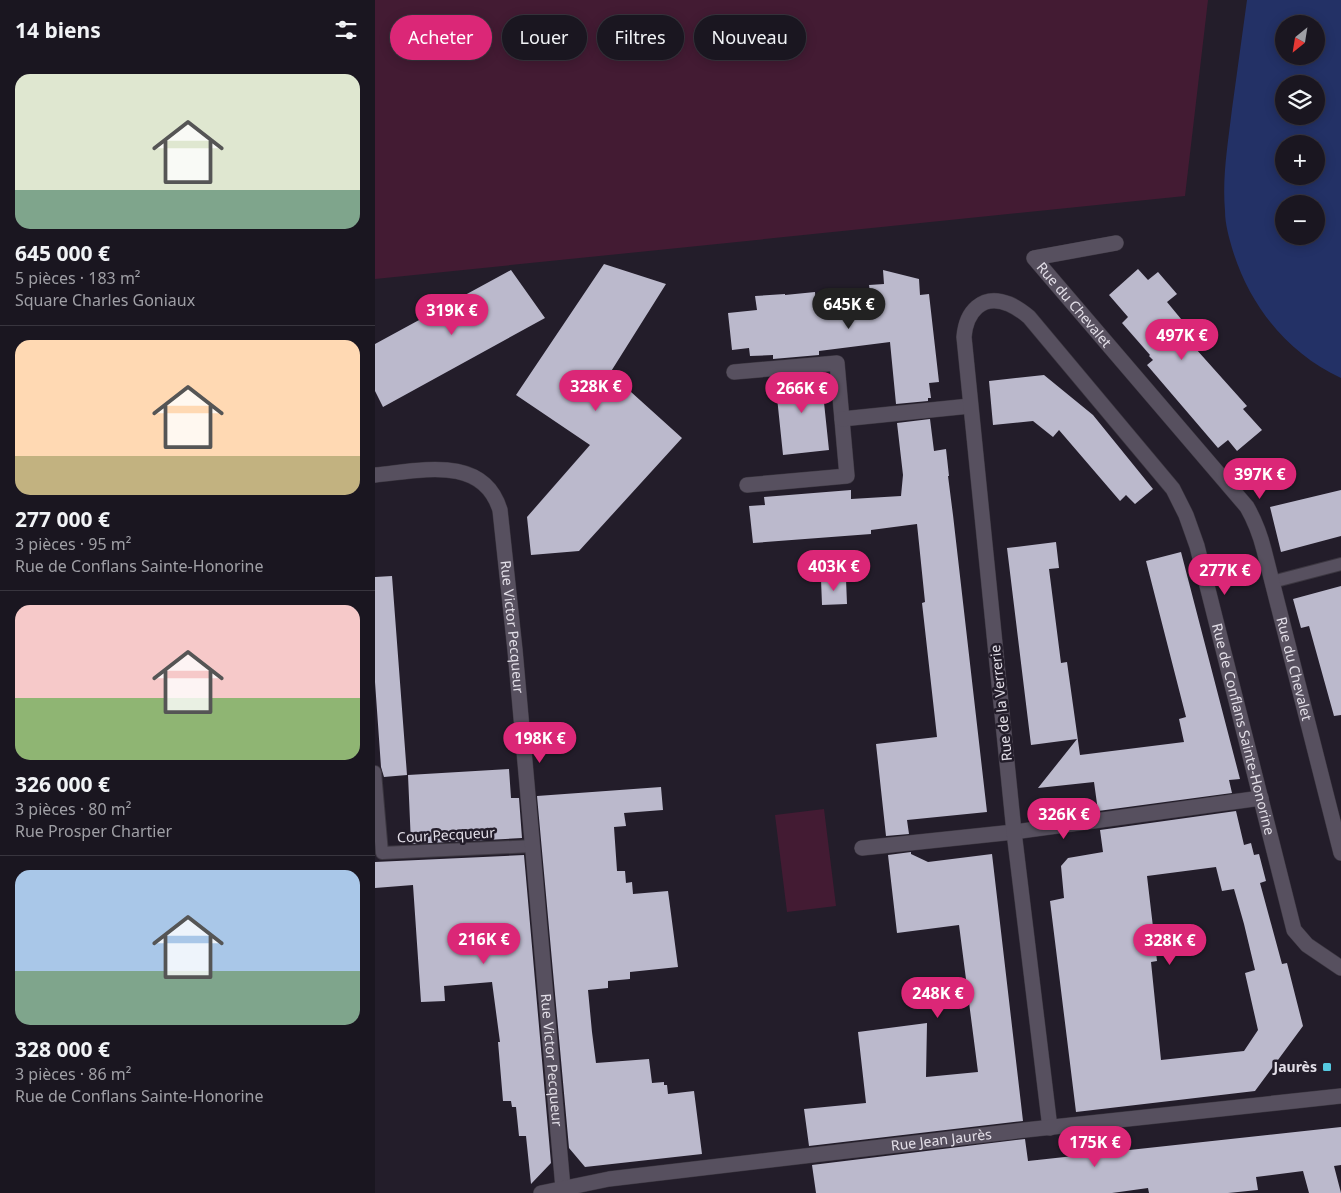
<!DOCTYPE html>
<html lang="fr">
<head>
<meta charset="utf-8">
<style>
	:root { --surface:#1a1620; --page:#231f29; --text:#f1f3f6; --muted:#9f9fa5; --line:#38353e; --accent:#db2777 }
	body { margin:0; font-family:"Noto Sans",sans-serif; background:var(--page); color:var(--text); height:100vh; display:flex; flex-direction:column; font-size:19px; white-space:nowrap }
	* { box-sizing:border-box; margin:0 }
	p { font-size:16px; color:var(--muted) }
	.icon { flex:none; width:28px; height:28px; fill:none; stroke:currentColor; stroke-width:2; stroke-linecap:round; stroke-linejoin:round }
	.map { position:relative; flex:1; overflow:hidden }
	.sheet { display:flex; flex-direction:column; background:var(--surface); width:375px }
	.sheet>* { flex:none }
	.guide { position:absolute; left:15px; top:15px; width:475px; height:45px; display:flex; gap:10px }
	.needle { width:32px; rotate:210deg }
	.buttons { position:absolute; left:900px; top:15px; display:grid; gap:10px }
	.buttons a { display:grid; place-items:center; width:50px; height:50px; border-radius:50%; background:var(--surface); box-shadow:0 2px 12px #0003,0 0 0 1px var(--line); font-size:25px }
	.price { position:absolute; translate:-50% -42px; padding:0 11px; border-radius:18px; background:var(--accent); color:#fff; font-size:16px; line-height:32px; filter:drop-shadow(0 1px 2px #0008) }
	.price::after { content:''; position:absolute; left:50%; top:30px; width:15px; height:11px; margin-left:-8px; background:inherit; clip-path:polygon(0 0,100% 0,50% 100%) }
	.price.on { background:#222; color:#fff }
	ul { padding:0; list-style:none }
	li { display:grid; align-content:center; gap:10px; height:265px; padding:0 15px }
	li+li { border-top:1px solid var(--line) }
	li span { display:grid; place-items:center; height:155px; border-radius:15px; color:#555 }
	li>.icon { margin-inline-start:auto }
	span .icon { width:90px; height:90px; fill:#fffc; stroke-width:1 }
	li b { font-size:21px }
	h2 { display:flex; justify-content:space-between; align-items:center; height:60px; padding:0 15px; font-size:21px }
	.chip { padding:0 18px; border-radius:22px; background:var(--surface); box-shadow:0 2px 12px #0003,0 0 0 1px var(--line); font-size:18px; line-height:45px }
	.chip.on { background:var(--accent); color:#fff }
	main { display:flex; flex:1; min-height:0 }
	.map>svg:first-child { display:block }
	.green { fill:#431b33 }
	.water { fill:#233166; fill-rule:evenodd }
	.building { fill:#bbb9cc; fill-rule:evenodd }
	.lines { fill:none; stroke-linecap:round; stroke-linejoin:round }
	.lane-casing { stroke:#3c3741; stroke-width:14 }
	.street-casing { stroke:#3c3741; stroke-width:16 }
	.lane { stroke:#57505f; stroke-width:12 }
	.street { stroke:#57505f; stroke-width:15 }
	.poi-dot { fill:#56c9e0; stroke:#231d2a; stroke-width:2 }
	.labels { text-anchor:middle; stroke-width:5; stroke-linejoin:round; paint-order:stroke }
	.street-label { font-size:14px; fill:#e3dfe8; stroke:#231d2a }
	.poi-label { font-size:14px; font-weight:bold; fill:#e3dfe8; stroke:#231d2a; text-anchor:end }
</style>
</head>
<body>
<main>
<section class="sheet">
<h2>14 biens<svg class="icon" aria-label="filters" viewBox="0 0 24 24"><path d="M4 7h16M4 17h16"/><circle cx="9" cy="7" r="2"/><circle cx="15" cy="17" r="2"/></svg></h2>
<ul>
<li><span style="background:linear-gradient(#dfe7d0 75%,#7fa58c 0)"><svg class="icon" aria-label="home" viewBox="0 0 24 24"><path d="M3 11l9-7 9 7M6 9v11h12V9"/></svg></span><div><b>645 000 €</b><p>5 pièces · 183 m²</p><p>Square Charles Goniaux</p></div></li>
<li><span style="background:linear-gradient(#ffd9b3 75%,#c2b280 0)"><svg class="icon" aria-label="home" viewBox="0 0 24 24"><path d="M3 11l9-7 9 7M6 9v11h12V9"/></svg></span><div><b>277 000 €</b><p>3 pièces · 95 m²</p><p>Rue de Conflans Sainte-Honorine</p></div></li>
<li><span style="background:linear-gradient(#f6c9c9 60%,#8fb573 0)"><svg class="icon" aria-label="home" viewBox="0 0 24 24"><path d="M3 11l9-7 9 7M6 9v11h12V9"/></svg></span><div><b>326 000 €</b><p>3 pièces · 80 m²</p><p>Rue Prosper Chartier</p></div></li>
<li><span style="background:linear-gradient(#a9c7e8 65%,#7fa58c 0)"><svg class="icon" aria-label="home" viewBox="0 0 24 24"><path d="M3 11l9-7 9 7M6 9v11h12V9"/></svg></span><div><b>328 000 €</b><p>3 pièces · 86 m²</p><p>Rue de Conflans Sainte-Honorine</p></div></li>
</ul>
</section>
<div class="map">
<svg width="966" height="1193" viewBox="0 0 966 1193">
	<rect width="100%" height="100%" fill="#231d2a"/>
	<path class="green" d="M0,0h833l-23,196 -810,83z
		M449,809l12,97 -49,6 -12,-97z"/>
	<path class="water" d="M872,0h94v378c-54,-25 -92,-73 -109,-130 -3,-11 -7,-24 -7,-37 -3,-34 3,-68 7,-102 5,-36 10,-73 15,-109zM909,24h32v32h-32zM909,84h32v32h-32zM909,144h32v32h-32zM909,204h32v32h-32z"/>
	<path class="building" d="M229,264l62,20 -56,89 72,65 -103,113 -48,4 -4,-38 63,-72 -74,-50z
		M763,269l10,11 10,-8 19,22 -10,8 19,23 -7,5 68,76 -4,3 19,21 -25,21 -9,-11 -10,8 -71,-83 6,-5 -4,-4 1,-1 -28,-32 6,-6 -19,-22z
		M136,270l34,48 -162,89 -8,-16v-47z
		M508,270l36,9 1,16 9,-1 10,88 -10,1 2,15h-3v3l-32,3 -6,-62 -71,9v4l-46,4v-4l-23,1 -1,-8 -17,2 -4,-37 29,-3 -2,-14 30,-2v1l30,-3 1,13 55,-5 -2,-15 15,-1z
		M446,374l8,76 -46,5 -8,-77z
		M669,375l49,40 60,74 -18,15 -9,-9 -6,6 -61,-71 -6,7 -20,-16 -40,4 -4,-44z
		M555,419l4,32 12,-2 3,27h-1l5,39 34,297 -80,8 2,14 -23,2 -10,-92 61,-7 -15,-134 3,-1 -8,-78 -46,6v4l-118,9 -4,-37 16,-1 -1,-8 87,-7v9l50,-3 2,-21 -6,-52z
		M966,490v46l-60,16 -11,-45z
		M681,542l3,26 -10,1 12,94 6,-1 13,93 104,-13 -5,-23 7,-2 -40,-156 35,-9 59,227 -11,1 3,13 -134,18 -4,-29 -56,6 39,-49 -46,6 -24,-197z
		M17,576l15,199 -23,2 -3,-10 -6,-85v-105z
		M446,579h25l1,25 -25,1z
		M966,586v129l-7,1 -25,-90 -8,2 -8,-29z
		M134,769l2,29h8l3,40 -111,6 -3,-69z
		M286,787l2,23 -39,3 2,13 -12,1 3,44h8l1,12 6,-1 1,12 35,-3 10,76 -48,5v7l-22,2v7l-20,2 4,42 4,31 53,-4 3,24 12,-1v3h3l1,9 26,-3 8,63 -117,13 -16,-19 -32,-352z
		M861,811l8,34 7,-2 3,12 5,-1 7,27 -6,2 22,81 5,-1 16,63 -48,65 -179,21 -26,-211 14,-3 -3,-32 7,-8 35,-6 -3,-22zM841,867l6,24 12,-2 10,35 11,46 -10,3 13,57 -14,21 -83,9 -10,-98 6,-1 -10,-85z
		M536,852v2l17,8 64,-8 31,267 -214,25 -5,-37 62,-6 -8,-71 69,-9 -1,54 52,-5 -19,-147 -62,8 -9,-78z
		M149,855l27,308 -20,21 -5,-48h-7l-3,-29h-4l-1,-6h-8l-5,-59h2l-8,-60 -48,4 1,15 -24,1 -8,-117 -38,3v-26z
		M966,1127v38l-7,1 7,27h-32l-6,-22 -47,6 2,13 -30,3h-79l-1,-5 -36,5h-296l-4,-28 213,-26 3,22z"/>
	<g class="lines">
		<g class="lane-casing">
			<path id="lane" d="M897,582l69,-18
				M0,772l7,81 151,-7"/>
		</g>
		<g class="street-casing">
			<g id="street">
				<path id="s1" d="M741,243l-82,15 213,249c8,14 13,27 17,43l77,303"/>
				<path d="M359,372l103,-9 10,113 -100,9"/>
				<path d="M467,419l128,-13"/>
				<path id="s2" d="M0,475c44,-4 108,-21 125,35l15,140 48,538"/>
				<path d="M487,848l152,-16 247,-34"/>
				<path id="s3" d="M675,1128l-36,-296 -50,-495c2,-25 18,-44 45,-33 7,3 14,8 20,13l144,172 13,26 11,31 97,384 13,15 34,23"/>
				<path id="s4" d="M166,1193l68,-14 416,-49 316,-34"/>
			</g>
		</g>
		<use href="#lane" class="lane"/>
		<use href="#street" class="street"/>
	</g>
	<rect class="poi-dot" x="947" y="1062" width="10" height="10" rx="2.5"/>
	<g class="labels">
		<g class="street-label">
			<text dy="5" stroke="none"><textPath href="#s1" startOffset="145">Rue du Chevalet</textPath></text>
			<text dy="5" stroke="none"><textPath href="#s2" startOffset="261">Rue Victor Pecqueur</textPath></text>
			<text dy="5" stroke="none"><textPath href="#s1" startOffset="580">Rue du Chevalet</textPath></text>
			<text transform="translate(626 703) rotate(-96)" y="5">Rue de la Verrerie</text>
			<text dy="5" stroke="none"><textPath href="#s3" startOffset="1362">Rue de Conflans Sainte-Honorine</textPath></text>
			<text transform="translate(71 835) rotate(-3)" y="5">Cour Pecqueur</text>
			<text dy="5" stroke="none"><textPath href="#s2" startOffset="696">Rue Victor Pecqueur</textPath></text>
			<text dy="5" stroke="none"><textPath href="#s4" startOffset="404">Rue Jean Jaurès</textPath></text>
		</g>
		<g class="poi-label">
			<text x="942" y="1072">Jaurès</text>
		</g>
	</g>
</svg>
<div class="buttons">
<a><svg class="needle" viewBox="-14 -14 28 28"><path d="M0-13l5 13h-10z" fill="#e53935"/><path d="M0 13l5-13h-10z" fill="#9f9fa5"/></svg></a>
<a><svg class="icon" aria-label="layers" viewBox="0 0 24 24"><path d="M12 4l9 5-9 5-9-5zM3 14l9 5 9-5"/></svg></a>
<a>+</a>
<a>−</a>
</div>
<b class="price on" style="left:474px;top:330px">645K €</b>
<b class="price" style="left:77px;top:336px">319K €</b>
<b class="price" style="left:807px;top:361px">497K €</b>
<b class="price" style="left:221px;top:412px">328K €</b>
<b class="price" style="left:427px;top:414px">266K €</b>
<b class="price" style="left:885px;top:500px">397K €</b>
<b class="price" style="left:459px;top:592px">403K €</b>
<b class="price" style="left:850px;top:596px">277K €</b>
<b class="price" style="left:165px;top:764px">198K €</b>
<b class="price" style="left:689px;top:840px">326K €</b>
<b class="price" style="left:109px;top:965px">216K €</b>
<b class="price" style="left:795px;top:966px">328K €</b>
<b class="price" style="left:563px;top:1019px">248K €</b>
<b class="price" style="left:720px;top:1168px">175K €</b>
<div class="guide">
<a class="chip on">Acheter</a>
<a class="chip">Louer</a>
<a class="chip">Filtres</a>
<a class="chip">Nouveau</a>
</div>
</div>
</main>
</body>
</html>
